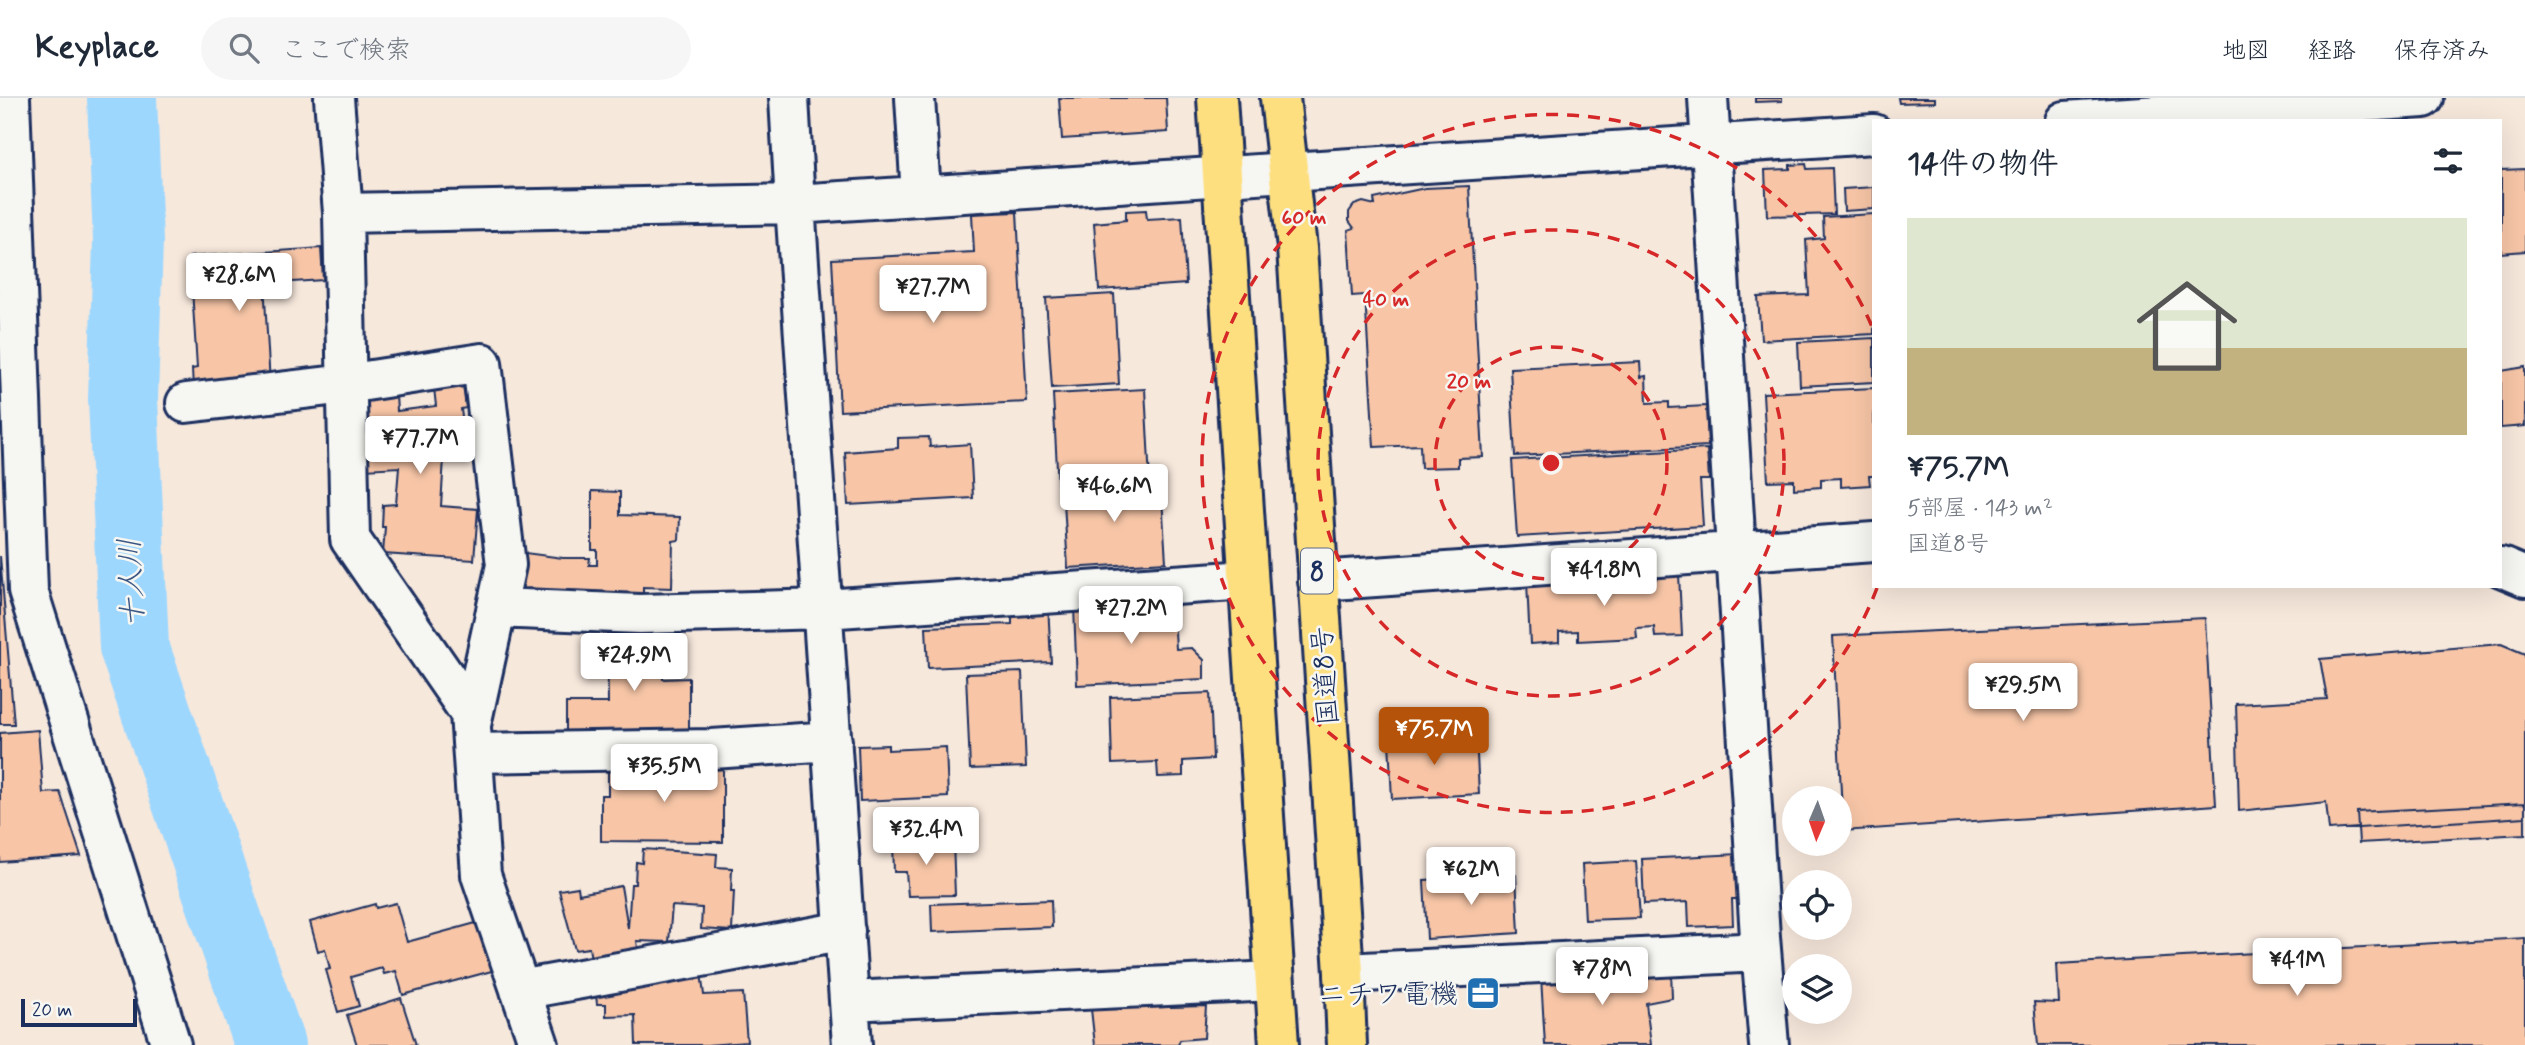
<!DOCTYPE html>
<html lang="ja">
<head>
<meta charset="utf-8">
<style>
	:root { --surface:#fff; --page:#f6f6f7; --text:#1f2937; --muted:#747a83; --line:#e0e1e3; --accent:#b45309 }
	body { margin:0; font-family:Mynerve,"Klee One",sans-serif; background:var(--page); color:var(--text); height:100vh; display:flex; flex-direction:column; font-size:26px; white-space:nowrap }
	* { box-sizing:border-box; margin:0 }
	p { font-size:23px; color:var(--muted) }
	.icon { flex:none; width:38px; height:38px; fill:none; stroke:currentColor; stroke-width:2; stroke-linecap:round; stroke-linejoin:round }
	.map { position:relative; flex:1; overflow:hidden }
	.panel { position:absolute; left:1872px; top:21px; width:630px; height:469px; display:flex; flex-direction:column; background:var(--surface); border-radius:0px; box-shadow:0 7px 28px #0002 }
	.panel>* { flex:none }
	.needle { width:46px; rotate:182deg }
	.buttons { position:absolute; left:1782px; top:688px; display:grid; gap:14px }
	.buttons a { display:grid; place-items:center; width:70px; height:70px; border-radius:50%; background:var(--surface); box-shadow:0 7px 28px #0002; font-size:35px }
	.scale { position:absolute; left:21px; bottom:18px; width:116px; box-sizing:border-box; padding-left:7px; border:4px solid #1b2f5e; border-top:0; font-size:19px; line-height:24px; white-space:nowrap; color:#1b2f5e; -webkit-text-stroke:5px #f6f6f2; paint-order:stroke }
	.price { position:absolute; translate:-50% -60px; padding:0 16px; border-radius:7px; background:#fff; color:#222; font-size:23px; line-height:46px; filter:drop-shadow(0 2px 4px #0008) }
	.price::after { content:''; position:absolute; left:50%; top:42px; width:21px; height:16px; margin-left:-10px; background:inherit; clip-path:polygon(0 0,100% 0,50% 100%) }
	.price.on { background:var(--accent); color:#fff }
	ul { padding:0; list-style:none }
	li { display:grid; align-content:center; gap:14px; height:371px; padding:0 35px }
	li+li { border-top:2px solid var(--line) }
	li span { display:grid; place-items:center; height:217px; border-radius:0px; color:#555 }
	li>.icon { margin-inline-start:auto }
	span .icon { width:126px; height:126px; fill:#fffc; stroke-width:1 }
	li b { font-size:30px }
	h2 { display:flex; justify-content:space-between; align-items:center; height:84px; padding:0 35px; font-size:30px }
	header { display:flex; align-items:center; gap:42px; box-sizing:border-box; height:98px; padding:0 35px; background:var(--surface); border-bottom:2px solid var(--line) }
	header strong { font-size:33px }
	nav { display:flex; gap:38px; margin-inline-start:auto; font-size:24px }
	.search { width:490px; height:63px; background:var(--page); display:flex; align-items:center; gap:18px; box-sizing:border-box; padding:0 24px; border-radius:38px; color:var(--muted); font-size:26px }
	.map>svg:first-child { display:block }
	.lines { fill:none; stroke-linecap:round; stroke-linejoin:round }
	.river { stroke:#9ed7fe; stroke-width:70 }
	.building { fill:#f8c6a7; stroke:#1b2f5e; stroke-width:2 }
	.minor-casing { stroke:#1b2f5e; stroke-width:44 }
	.highway-casing { stroke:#1b2f5e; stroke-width:44 }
	.minor { stroke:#f6f6f2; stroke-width:38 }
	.highway { stroke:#fedf80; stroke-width:38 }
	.ring { fill:none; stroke:#d62828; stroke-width:3.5; stroke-dasharray:12 9 }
	.labels { text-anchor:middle; stroke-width:5; stroke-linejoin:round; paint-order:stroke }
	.shield { fill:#f6f6f2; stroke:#5d6b8a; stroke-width:2 }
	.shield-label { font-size:26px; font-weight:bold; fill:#1b2f5e }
	.street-label { font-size:28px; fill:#1b2f5e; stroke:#f6f6f2 }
	.poi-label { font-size:28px; fill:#1b2f5e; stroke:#f6f6f2; text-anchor:end }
	.water-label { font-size:30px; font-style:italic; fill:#3c5986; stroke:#f6f6f2 }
	.centre { fill:#d62828; stroke:#f6f6f2; stroke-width:3.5 }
	.ring-label { font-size:21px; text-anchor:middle; font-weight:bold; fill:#d62828; stroke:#f6f6f2; stroke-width:5; stroke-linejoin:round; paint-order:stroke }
</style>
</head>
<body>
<header>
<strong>Keyplace</strong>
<div class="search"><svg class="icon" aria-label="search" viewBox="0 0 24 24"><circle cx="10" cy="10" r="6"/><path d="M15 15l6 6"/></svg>ここで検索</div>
<nav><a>地図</a><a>経路</a><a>保存済み</a></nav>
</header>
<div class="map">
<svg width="2525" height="947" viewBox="0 0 2525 947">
	<rect width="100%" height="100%" fill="#f7e8dc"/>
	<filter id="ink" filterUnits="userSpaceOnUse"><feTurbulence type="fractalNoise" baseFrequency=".0143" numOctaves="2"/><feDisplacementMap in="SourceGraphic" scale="14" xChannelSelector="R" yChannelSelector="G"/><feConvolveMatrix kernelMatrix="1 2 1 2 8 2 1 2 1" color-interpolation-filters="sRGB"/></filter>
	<g filter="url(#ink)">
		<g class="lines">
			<path class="river" d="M122,0l6,143 -5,158 11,248 136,398"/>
		</g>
		<path class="building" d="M1059,0h107l2,34 -106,7z
			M1755,0h27v3l-27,1z
			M1898,0h37v4l-36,1z
			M1806,66l1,5 25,-1 2,46 -67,2 -2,-46 25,-1v-4z
			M2525,71v82l-24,2v-83z
			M1469,88l14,271 -25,1v9l-37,1 -1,-23 -46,2 -9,-152 -13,1 -4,-66 6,-2 -5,-7v-9l5,-7 9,-3 12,3 -1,-6 51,-11z
			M1874,89v22l-30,2 -1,-22z
			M1146,112l1,9 35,-2 4,67 -87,6 -5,-67 32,-3v-9z
			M1017,114l10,190 -187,9 -8,-152 142,-7 -2,-38z
			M1874,116v120l-113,6 -3,-43 51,-2 -3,-55 18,-2 -1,-21z
			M321,150l2,32 -46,3 -1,-19 -13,1 7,119 -77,5 -1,-20 5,-1 -7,-111z
			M1114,196l5,90 -67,4 -6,-90z
			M1874,240v44l-74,4 -2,-44z
			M1640,264l1,15 5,-1 1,27 22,-1v6l37,-2 2,40 -193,10 -5,-88z
			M2525,269v59l-24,2v-57z
			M463,287l3,23 -5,1 4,33 -61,7v6l40,3 -3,48 37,3 -4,51 -91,-6 2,-27h-3l1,-22 13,-1 3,-37 -34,2 -1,-72 32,-2 1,16 39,-5 -2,-18z
			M1874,290v88h-5l1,9 -29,2v-9l-20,1v8l-27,2v-9l-26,1 -5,-88z
			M1145,291l5,93 -92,5 -5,-93z
			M929,339l1,10 40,-3 3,54 -125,7 -3,-53 53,-4v-10z
			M1707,351l2,31h-9l3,46 -186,11 -5,-77z
			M1161,383l5,81 -98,6 -5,-82z
			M592,393l28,1v23l60,2 -1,23 -6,1 -1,47 -29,-1v8l-133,2 8,-45 45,6h27l-1,7h8v-15h-5z
			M0,458l14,168h-14z
			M1679,476l3,62 -27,1 -1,-10 -18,1 1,10 -59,3v-10l-19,1v10l-29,2 -3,-62z
			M1163,505l1,10h10l2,36 16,-1 12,12v19l-127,6 -3,-79z
			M1048,506l3,58 -123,6 -2,-41 86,-3v-18z
			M2205,520l11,187 -373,26 -10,-195z
			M663,530v51l26,-1v59l-123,2v-36h42l-1,-74z
			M2501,546l24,10v163l-196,13 -3,-28 -87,9 -3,-107 91,-5 -7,-40z
			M1022,574l4,95 -56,2 -4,-95z
			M1210,595l3,66 -30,2v15l-25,1 -1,-15 -45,2 -2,-67z
			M38,632l5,63 17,-1 21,64 -81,6v-129z
			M1476,638l3,58 -87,5 -3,-58z
			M888,647v5l58,-3 2,50 -88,4 -2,-55z
			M723,664v80l-122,-1v-46h7v-26z
			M2525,705v31l-166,9 -2,-31z
			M953,743l2,54 -47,1 -2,-24h-12l-1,-29z
			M643,751l74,5 -1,13 16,1 -1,23h3l-2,40 -31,-2 1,-21 -30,-2 -3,36 -32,-1 2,13 -48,5 -2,-11 -14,2 -16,-60 19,-3 1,7 42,-8 7,42 3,-44h4l1,-22 6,1z
			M1739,756l2,45h-9l1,26 -44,2 -1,-25 -44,2 -2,-45z
			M1636,763l4,57 -55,2 -3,-56z
			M1516,777l3,58 -92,6 -3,-59z
			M1051,802l1,27 -120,5 -1,-28z
			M396,805l11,39 76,-21 16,48 -96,26 -7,-24 -12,3 -2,-6 -31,9 8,29 -21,6 -12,-42 4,-1 -5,-20 -7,2 -8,-29 65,-18 1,4z
			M2525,840v107h-487l-4,-43 25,1 -2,-39z
			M1671,871l1,29 -26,5 5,42h-106l-4,-68z
			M701,875l3,22 39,-2 4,49 -40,3h-71l-1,-30 -29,1v-12h-9l-2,-18z
			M401,900l15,47h-59l-10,-30z
			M401,900l15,47h-59l-10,-30z
			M1206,908l-2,32 -24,2 -2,5h-83l-4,-36z"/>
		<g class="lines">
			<g class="minor-casing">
				<path id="minor" d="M10,0l18,493 143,454
					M334,0l9,115 452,-9 57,841
					M789,0l6,106 1079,-70
					M915,0l6,98
					M1708,0l52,839 9,108
					M2065,23l359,-23
					M343,115l7,326 120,174 11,162 58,170
					M186,305l160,-19 136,-21 24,202 -35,160
					M2501,469l24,10
					M1318,483l556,-39
					M497,510l143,6 184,-5 424,-29
					M473,655l239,-4 120,-8
					M1344,875l417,-21
					M520,892l325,-59
					M849,903l425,-20"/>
			</g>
			<g class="highway-casing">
				<path id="highway" d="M1217,0l62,947
					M1280,0l17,150 47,725 3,72"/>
			</g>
			<use href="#minor" class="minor"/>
			<use href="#highway" class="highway"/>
		</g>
	</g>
	<g class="ring">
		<circle cx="1551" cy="365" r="116"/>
		<circle cx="1551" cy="365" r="233"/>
		<path d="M1877 490A349 349 0 1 1 1873 231"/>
	</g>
	<defs>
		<g id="office-square" transform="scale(1.75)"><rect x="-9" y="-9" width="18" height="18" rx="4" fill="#1f6fb2" stroke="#f6f6f2"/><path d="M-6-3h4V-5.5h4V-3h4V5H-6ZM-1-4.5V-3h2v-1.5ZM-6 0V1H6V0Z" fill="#fff"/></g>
	</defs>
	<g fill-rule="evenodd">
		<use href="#office-square" x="1483" y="895"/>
	</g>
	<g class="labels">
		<rect class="shield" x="1301" y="450.5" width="32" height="45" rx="5"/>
		<g class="shield-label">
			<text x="1317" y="482">8</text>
		</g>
		<g class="street-label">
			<text transform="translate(1324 578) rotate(-94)" y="10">国道8号</text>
		</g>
		<g class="poi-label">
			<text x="1458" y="905">ニチワ電機</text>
		</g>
		<g class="water-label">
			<text transform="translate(131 485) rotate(-93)" y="10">十人川</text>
		</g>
	</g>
	<circle cx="1551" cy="365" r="10" class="centre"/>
	<g class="ring-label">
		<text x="1304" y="126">60 m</text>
		<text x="1386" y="208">40 m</text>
		<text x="1469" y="290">20 m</text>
	</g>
</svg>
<div class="buttons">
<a><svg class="needle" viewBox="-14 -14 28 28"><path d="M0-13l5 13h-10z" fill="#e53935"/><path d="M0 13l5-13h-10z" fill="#747a83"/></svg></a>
<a><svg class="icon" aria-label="locate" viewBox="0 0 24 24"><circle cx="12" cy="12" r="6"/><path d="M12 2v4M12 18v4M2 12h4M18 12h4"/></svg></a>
<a><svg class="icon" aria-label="layers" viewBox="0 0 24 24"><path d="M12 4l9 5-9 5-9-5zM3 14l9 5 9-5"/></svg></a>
</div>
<div class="scale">20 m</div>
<b class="price" style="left:239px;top:215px">¥28.6M</b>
<b class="price" style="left:933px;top:227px">¥27.7M</b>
<b class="price" style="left:420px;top:378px">¥77.7M</b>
<b class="price" style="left:1114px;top:426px">¥46.6M</b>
<b class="price" style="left:1604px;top:510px">¥41.8M</b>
<b class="price" style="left:1131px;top:548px">¥27.2M</b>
<b class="price" style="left:634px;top:595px">¥24.9M</b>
<b class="price" style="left:2023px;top:625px">¥29.5M</b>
<b class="price on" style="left:1434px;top:669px">¥75.7M</b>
<b class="price" style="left:664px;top:706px">¥35.5M</b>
<b class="price" style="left:926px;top:769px">¥32.4M</b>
<b class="price" style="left:1471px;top:809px">¥62M</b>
<b class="price" style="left:2297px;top:900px">¥41M</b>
<b class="price" style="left:1602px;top:909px">¥78M</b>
<section class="panel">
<h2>14件の物件<svg class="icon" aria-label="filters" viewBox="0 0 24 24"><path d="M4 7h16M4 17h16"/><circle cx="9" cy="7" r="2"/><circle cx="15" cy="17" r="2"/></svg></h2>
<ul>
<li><span style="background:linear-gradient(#dfe7d0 60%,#c2b280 0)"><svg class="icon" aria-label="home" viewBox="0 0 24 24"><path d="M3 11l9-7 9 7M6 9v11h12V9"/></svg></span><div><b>¥75.7M</b><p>5部屋 · 143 m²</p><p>国道8号</p></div></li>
</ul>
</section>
</div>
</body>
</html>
